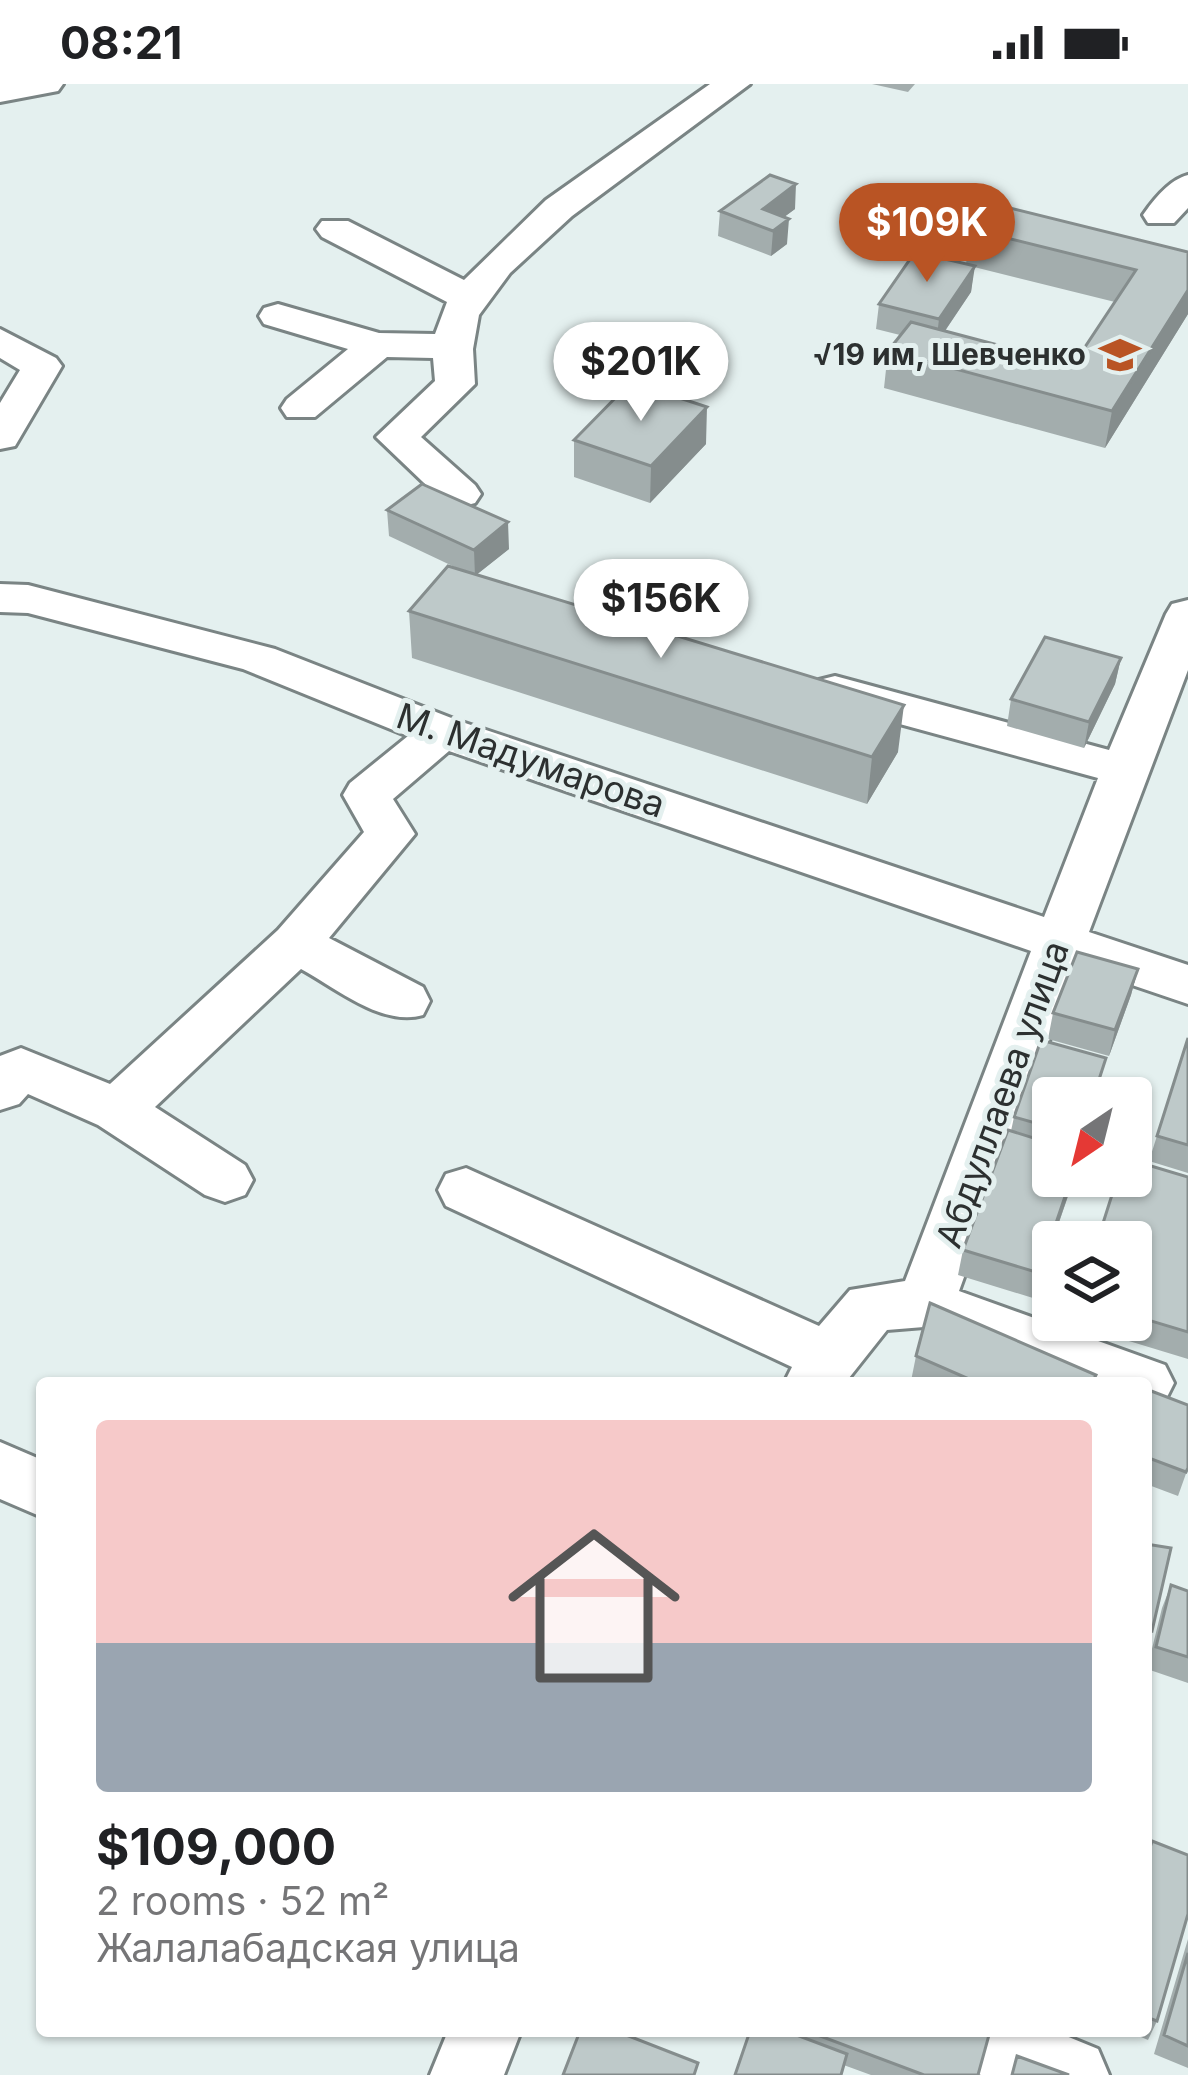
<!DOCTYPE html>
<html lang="en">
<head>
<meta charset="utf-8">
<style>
	:root { --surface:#fff; --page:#f6f6f6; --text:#202124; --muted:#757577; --line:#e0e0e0; --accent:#b95424 }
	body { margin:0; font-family:Inter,sans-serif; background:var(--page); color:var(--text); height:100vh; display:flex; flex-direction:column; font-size:45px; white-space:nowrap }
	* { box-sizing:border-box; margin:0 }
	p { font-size:39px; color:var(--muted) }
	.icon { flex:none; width:66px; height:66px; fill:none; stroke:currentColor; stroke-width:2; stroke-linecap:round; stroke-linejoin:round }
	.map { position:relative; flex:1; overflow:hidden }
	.side { position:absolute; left:36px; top:1293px; width:1116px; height:660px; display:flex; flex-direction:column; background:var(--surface); border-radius:12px; box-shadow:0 3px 9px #0004 }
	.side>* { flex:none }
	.needle { width:78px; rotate:215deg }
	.fabs { position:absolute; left:1032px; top:993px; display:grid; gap:24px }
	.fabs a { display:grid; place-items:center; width:120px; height:120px; border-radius:12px; background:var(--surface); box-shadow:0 3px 9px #0004; font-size:60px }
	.price { position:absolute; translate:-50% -102px; padding:0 27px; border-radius:42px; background:#fff; color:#222; font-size:39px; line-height:78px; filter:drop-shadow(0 3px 6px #0008) }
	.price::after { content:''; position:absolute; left:50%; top:72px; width:36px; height:27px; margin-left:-18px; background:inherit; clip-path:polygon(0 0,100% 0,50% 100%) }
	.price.on { background:var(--accent); color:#fff }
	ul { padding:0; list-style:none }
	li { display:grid; align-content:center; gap:24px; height:636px; padding:0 60px }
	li+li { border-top:3px solid var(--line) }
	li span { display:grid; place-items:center; height:372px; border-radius:12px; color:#555 }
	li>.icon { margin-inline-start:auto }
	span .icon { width:216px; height:216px; fill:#fffc; stroke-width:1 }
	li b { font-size:51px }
	.status { display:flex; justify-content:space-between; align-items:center; height:84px; padding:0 60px; background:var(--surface); direction:ltr }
	.status svg { height:33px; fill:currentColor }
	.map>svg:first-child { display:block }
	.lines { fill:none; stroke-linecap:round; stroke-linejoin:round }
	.minor-casing { stroke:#7a8484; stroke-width:6 }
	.minor { fill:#fff; fill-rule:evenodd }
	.wall { fill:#a3adad; fill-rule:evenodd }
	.shaded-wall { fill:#858d8d }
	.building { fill:#bec9c9; stroke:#858d8d; stroke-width:3 }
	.labels { text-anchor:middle; stroke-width:10; stroke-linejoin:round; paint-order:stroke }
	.far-poi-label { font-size:30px; font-weight:bold; fill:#2c3030; stroke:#e4f0ef; text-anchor:end }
	.street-label { font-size:36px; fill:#2c3030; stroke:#e4f0ef }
</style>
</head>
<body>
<div class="status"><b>08:21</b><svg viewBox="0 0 49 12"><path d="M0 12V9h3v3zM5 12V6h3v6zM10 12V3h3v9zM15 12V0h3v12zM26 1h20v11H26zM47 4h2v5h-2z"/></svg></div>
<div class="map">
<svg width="1188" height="1991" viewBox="0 0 1188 1991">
	<rect width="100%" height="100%" fill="#e4f0ef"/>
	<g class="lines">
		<g class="minor-casing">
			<path id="minor" d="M0,0h63l-5,7 -58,11z
				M710,0h40l-178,132 -62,57 -31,42 -6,34 2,35 -54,53 54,48 6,9 -6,9 -15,4 -15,-4 -69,-66 59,-56 -2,-23 -46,-1 -72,60h-28l-6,-9 6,-9 61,-50 -84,-25 -5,-8 5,-8 14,-4 101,29 56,1 12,-32 -125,-65 -6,-8 6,-8h26l116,59 82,-80z
				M1188,91v33l-14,15h-26l-5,-8c11,-16 26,-35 45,-40z
				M0,245l56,29 6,8 -47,80 -15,3v-46l20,-33 -20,-12z
				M0,500l28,1 247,64 184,72 585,196 54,-139 -279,-76 -7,-11 7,-11 16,-4 274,74 57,-136 6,-10 16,-4v70l-99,262 99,33v39l-112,-38 -117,325 206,74 9,18 -9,18 -19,6v-24h-71l-151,-56 -37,3 -42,53h-61l8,-16 -346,-161 -8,-16 8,-16 20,-6 353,158 31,-36 55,-9 126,-330 -582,-200 -56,48 22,35 -86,104 94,49 7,14 -7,14c-41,12 -87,-27 -122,-46l-146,138 90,58 8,15 -8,15 -20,7 -20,-7 -107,-70 -70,-31 -9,10 -19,6v-54l21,-8 89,36 168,-154 86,-98 -21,-37 7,-12 58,-47 -165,-67 -215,-56 -28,-1z
				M0,1358l42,18v57l-42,-18z
				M448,1947h73l-17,44h-74z
				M927,1947h127l44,18 11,26h-128l-44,-18z"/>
		</g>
		<use href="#minor" class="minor"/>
	</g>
	<path class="wall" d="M872,0h43l-7,8z
		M795,125l-11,8 3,27 -16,12 -53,-20 2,-25z
		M971,145l217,23v62l-83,134 -221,-60 4,-37 12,-16 -24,-6 3,-25 87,-40zM974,183l141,35 -42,63 -128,-34 26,-39z
		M574,356l132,4 -56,59 -76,-26z
		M387,426l122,39 -32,25 421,178 -31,52 -455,-146 -3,-47 52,-41 -72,-34z
		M1121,574l-6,26 -31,64 -77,-22 4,-27z
		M1138,885l-7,26 -22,61 -61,-17 5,-26z
		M1188,954v135l-39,-12z
		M1041,956l65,18 -11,40h-42v78h22l-42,122 -75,-23 5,-25 45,-120 3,1 3,-14z
		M1188,1093v182l-115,-35 1,-4h57v-78z
		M916,1272l178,27h-177l-6,-2z
		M1146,1305l42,79 -10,28 -32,-12z
		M1146,1460l6,87 -6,16z
		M1171,1501l17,6v92l-41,-14 15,-61z
		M1152,1757l5,180 -9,19 -21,-9h19v-176z
		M1188,1855v129l-34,-14z
		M750,1947h228v44h-107z"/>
	<path class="shaded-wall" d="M796,100l-1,25 -27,20 -5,-20z
		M789,135l-2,25 -16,12 2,-25z
		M975,182l-4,26 -35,52 3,-25z
		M1188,206v24l-83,134 7,-37z
		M707,323l-1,37 -56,59 1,-37z
		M508,438l1,27 -34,27 -1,-26z
		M1121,574l-6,26 -31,64 5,-26z
		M904,621l-6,47 -31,52 5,-47z
		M1138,885l-7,26 -22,61 6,-26z
		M1072,1092h3l-1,2 -41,120 6,-25z"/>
	<path class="building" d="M770,91l26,9 -33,25 26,10 -16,12 -53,-20z
		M990,119l198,49v38l-76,121 -224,-60 23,-29 162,43 63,-95 -165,-41z
		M915,168l60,14 -36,53 -60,-15z
		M631,298l76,25 -56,59 -77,-26z
		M422,400l86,38 -34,28 -87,-40z
		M448,482l456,139 -32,52 -463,-146z
		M1045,553l76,21 -32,64 -78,-23z
		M1077,868l61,17 -23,61 -62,-17z
		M1188,954v107l-31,-9z
		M1041,956l65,18 -13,40h-40v30l-39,-11z
		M1008,1046l45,14v32h19l-33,97 -76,-23z
		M1131,1076l57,17v155l-57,-17v-73h-34l21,-66h13z
		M930,1219l166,72 -4,8h-114l-62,-27z
		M1146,1305l42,16v63l-2,4 -40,-15z
		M1146,1460l25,4 -19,83 -6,-2z
		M1171,1501l17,6v66l-32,-10z
		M1152,1757l36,14v59l-31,107 -11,-4v-156z
		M1188,1869v93l-24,-11z
		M580,1947h36l82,32 -4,12h-131z
		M750,1947h36l61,23 -6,21h-106z
		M807,1947h171l11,4 -11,40h-54z
		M1017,1972l52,19h-57z"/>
	<defs>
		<g id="school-bare" transform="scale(3.24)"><path d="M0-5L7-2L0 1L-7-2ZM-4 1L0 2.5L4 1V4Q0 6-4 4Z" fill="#b95424" stroke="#e4f0ef" stroke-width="2.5" paint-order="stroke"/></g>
	</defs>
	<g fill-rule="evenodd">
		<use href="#school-bare" x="1120" y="271"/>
	</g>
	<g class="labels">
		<g class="far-poi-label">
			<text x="1086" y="281">√19 им, Шевченко</text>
		</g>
		<g class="street-label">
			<text transform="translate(531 676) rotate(19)" y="13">М. Мадумарова</text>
			<text transform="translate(1002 1010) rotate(-70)" y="13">Абдуллаева улица</text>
		</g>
	</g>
</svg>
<div class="fabs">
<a><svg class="needle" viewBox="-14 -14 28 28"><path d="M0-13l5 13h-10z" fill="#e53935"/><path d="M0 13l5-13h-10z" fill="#757577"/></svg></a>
<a><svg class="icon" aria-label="layers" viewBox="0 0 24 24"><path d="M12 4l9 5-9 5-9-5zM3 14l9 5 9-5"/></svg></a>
</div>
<b class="price on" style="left:927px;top:201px">$109K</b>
<b class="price" style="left:641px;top:340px">$201K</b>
<b class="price" style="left:661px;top:577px">$156K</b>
<section class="side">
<ul>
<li><span style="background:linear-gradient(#f6c9c9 60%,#9aa5b1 0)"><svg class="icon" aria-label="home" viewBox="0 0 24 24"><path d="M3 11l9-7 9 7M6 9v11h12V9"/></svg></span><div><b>$109,000</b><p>2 rooms · 52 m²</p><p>Жалалабадская улица</p></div></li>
</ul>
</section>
</div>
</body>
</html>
